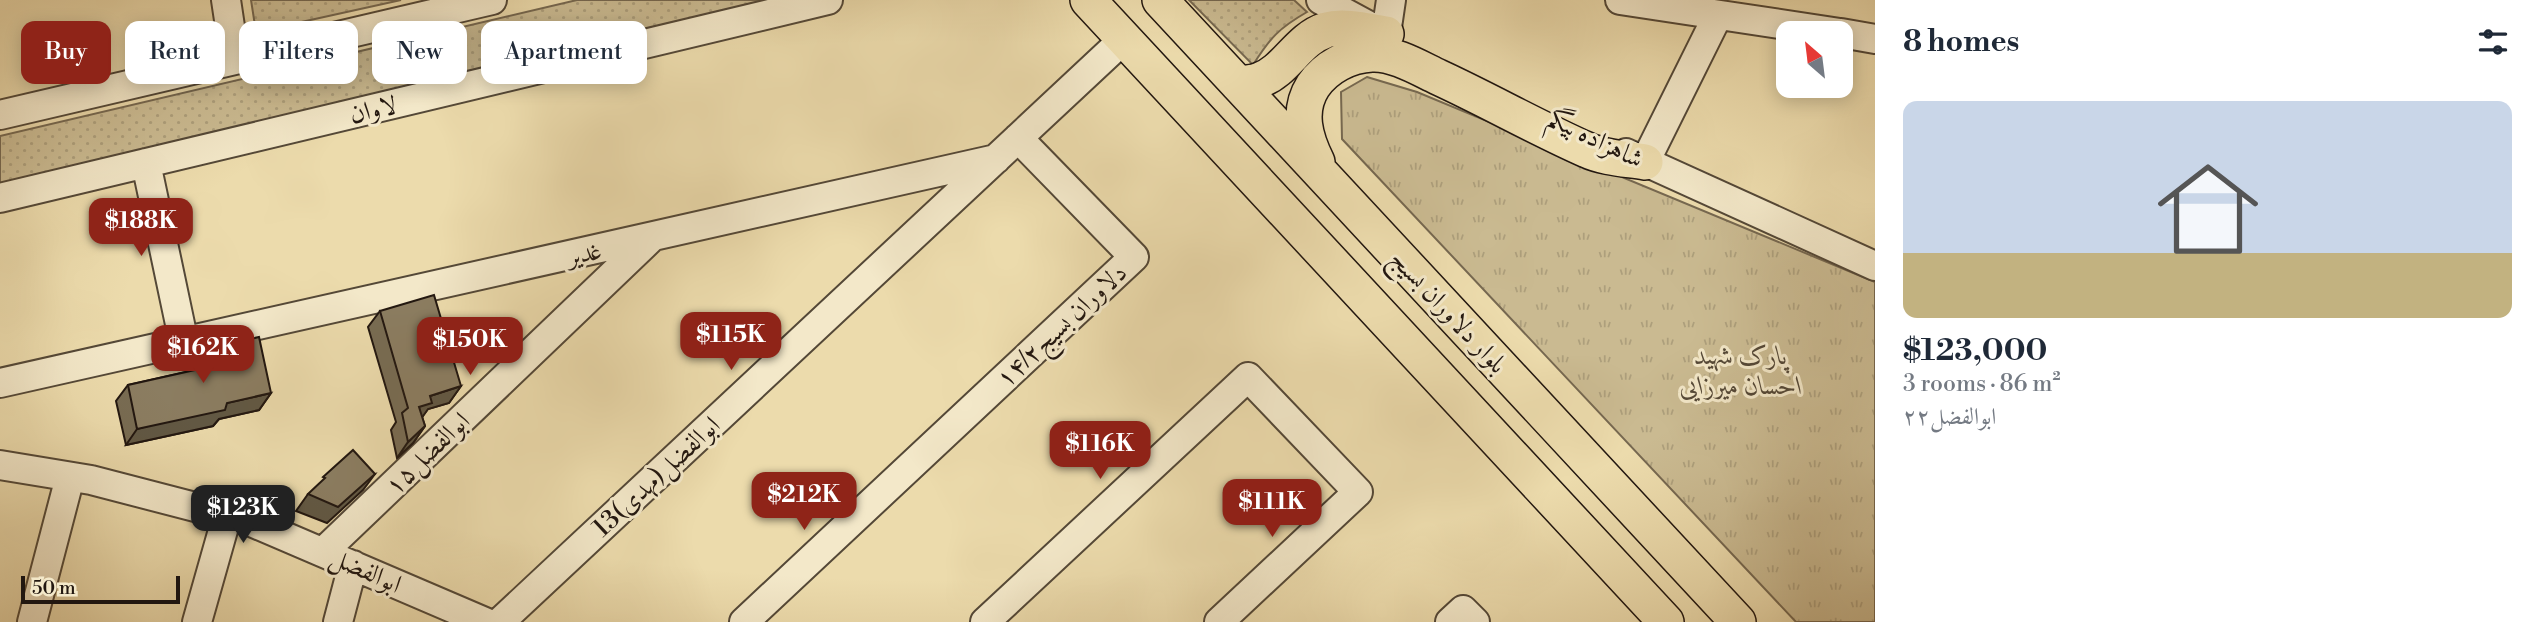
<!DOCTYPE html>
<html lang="en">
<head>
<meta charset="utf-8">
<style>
	:root { --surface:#fff; --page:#f2f2f3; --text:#1f2937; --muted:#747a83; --accent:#8f2418 }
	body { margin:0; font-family:"Libre Bodoni",Amiri,serif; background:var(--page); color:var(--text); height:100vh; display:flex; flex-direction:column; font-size:26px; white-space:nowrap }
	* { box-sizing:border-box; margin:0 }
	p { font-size:23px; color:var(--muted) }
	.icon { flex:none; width:38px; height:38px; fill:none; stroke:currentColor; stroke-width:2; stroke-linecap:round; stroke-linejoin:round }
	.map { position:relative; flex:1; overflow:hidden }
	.drawer { display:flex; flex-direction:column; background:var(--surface); width:665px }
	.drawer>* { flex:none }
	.hud { position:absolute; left:21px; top:21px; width:665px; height:63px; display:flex; gap:14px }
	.needle { width:46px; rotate:332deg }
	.buttons { position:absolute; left:1776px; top:21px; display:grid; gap:14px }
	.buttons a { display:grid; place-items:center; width:77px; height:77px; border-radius:14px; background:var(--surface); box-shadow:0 4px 18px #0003; font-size:35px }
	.scale { position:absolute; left:21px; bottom:18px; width:159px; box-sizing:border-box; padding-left:7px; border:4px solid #221710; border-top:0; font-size:19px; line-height:24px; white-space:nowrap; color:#221710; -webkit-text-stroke:5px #f3e8c9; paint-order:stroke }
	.price { position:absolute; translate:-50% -60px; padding:0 16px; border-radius:14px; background:var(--accent); color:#fff; font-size:23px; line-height:46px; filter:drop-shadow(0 2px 4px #0008) }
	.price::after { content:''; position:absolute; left:50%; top:42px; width:21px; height:16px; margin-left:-10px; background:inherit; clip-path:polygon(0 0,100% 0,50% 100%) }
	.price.active { background:#222; color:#fff }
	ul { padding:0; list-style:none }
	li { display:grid; align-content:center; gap:14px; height:371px; padding:0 28px }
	li span { display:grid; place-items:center; height:217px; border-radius:14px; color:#555 }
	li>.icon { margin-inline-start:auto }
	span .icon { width:126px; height:126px; fill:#fffc; stroke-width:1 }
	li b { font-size:30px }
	h2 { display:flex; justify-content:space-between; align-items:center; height:84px; padding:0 28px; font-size:30px }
	.chip { padding:0 24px; border-radius:14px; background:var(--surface); box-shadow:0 4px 18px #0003; font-size:24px; line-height:63px }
	.chip.active { background:var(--accent); color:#fff }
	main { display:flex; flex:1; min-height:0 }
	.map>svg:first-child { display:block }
	.grass { fill:url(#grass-dots); stroke:#766850; stroke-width:2 }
	.park { fill:url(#park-tufts); stroke:#766850; stroke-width:2 }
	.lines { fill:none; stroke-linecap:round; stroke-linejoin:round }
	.minor-casing { stroke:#544837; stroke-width:32 }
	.major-casing { stroke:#221710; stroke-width:38 }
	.minor { stroke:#f3e8c9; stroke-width:28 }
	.major { stroke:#ecdbac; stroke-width:35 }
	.wall { fill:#786c53; stroke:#221710; stroke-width:2 }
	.shaded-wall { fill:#615844; stroke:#221710; stroke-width:2 }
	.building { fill:#8b7d61; stroke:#221710; stroke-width:2 }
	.labels { text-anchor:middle; stroke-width:6; stroke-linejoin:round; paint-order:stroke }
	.street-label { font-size:26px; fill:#221710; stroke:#f3e8c9 }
	.park-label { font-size:26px; font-style:italic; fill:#544837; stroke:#f3e8c9 }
</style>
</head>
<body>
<main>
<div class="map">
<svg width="1875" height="622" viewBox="0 0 1875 622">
	<defs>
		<pattern id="grass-dots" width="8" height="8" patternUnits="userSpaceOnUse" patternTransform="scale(1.75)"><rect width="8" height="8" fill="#caba91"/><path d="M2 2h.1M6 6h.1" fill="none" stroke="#ad9f7c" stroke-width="1.8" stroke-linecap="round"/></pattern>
		<pattern id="park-tufts" width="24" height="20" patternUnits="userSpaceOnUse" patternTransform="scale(1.75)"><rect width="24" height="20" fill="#caba91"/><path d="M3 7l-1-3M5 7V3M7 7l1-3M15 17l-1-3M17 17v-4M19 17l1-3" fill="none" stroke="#ad9f7c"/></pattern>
	</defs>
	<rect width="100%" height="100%" fill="#ecdbac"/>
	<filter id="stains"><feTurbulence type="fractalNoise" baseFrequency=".00286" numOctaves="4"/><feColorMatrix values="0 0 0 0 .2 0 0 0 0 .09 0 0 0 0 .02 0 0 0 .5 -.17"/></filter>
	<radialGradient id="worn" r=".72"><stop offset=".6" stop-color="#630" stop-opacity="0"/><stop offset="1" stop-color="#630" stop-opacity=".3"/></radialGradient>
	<path class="grass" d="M251,0h150l-145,32z
		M577,0h215l-792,189v-53z
		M1189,0h105l13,12c-28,16 -37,26 -54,53z"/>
	<path class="park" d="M1367,77l50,15 458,190v340h-79l-454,-483 -1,-47z"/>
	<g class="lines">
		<g class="minor-casing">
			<path id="minor" d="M226,0l9,60
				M1321,0l52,28
				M1620,0l220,33
				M1841,33l34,6
				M1386,34l5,-34
				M0,115l492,-115
				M1626,153l249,113
				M1645,162l73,-147
				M146,163l38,180
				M0,198l828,-198
				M0,383l996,-224
				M0,465l91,15 158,41 236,101
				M323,552l328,-314
				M32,622l38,-145
				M197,622l30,-106
				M338,622l15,-57
				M500,622l624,-583
				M744,622l390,-365 -116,-119
				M985,622l263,-245 110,115 -139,130
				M1450,622l13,-12 12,12"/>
		</g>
		<g class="major-casing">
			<path id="major" d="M1088,0l578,622
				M1160,0l578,622
				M1238,84c7,-1 16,-1 22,-4 26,-9 38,-41 66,-50 18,-5 41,1 60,4
				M1317,162c-12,-24 -20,-51 -4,-76 13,-19 36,-31 59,-32 22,-1 47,14 66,23 50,23 99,51 149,73 17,8 40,9 58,12"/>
		</g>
		<use href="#minor" class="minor"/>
		<use href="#major" class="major"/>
	</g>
	<path class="wall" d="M380,311l81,75 -12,17 -21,6 -6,8 3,9 -12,17 -16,15 -6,-28 5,-8 -28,-95z
		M200,350l71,43 -12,17 -40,9 -6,7 -87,19 -10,-44 12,-16 62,-14 -1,-5z"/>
	<path class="shaded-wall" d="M461,386l-12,17 -21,6 -7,10 -2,-12 11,-11z
		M271,393l-12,17 -40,9 -6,7 -87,19 11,-16 90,-26z
		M425,426l-12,17 -16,15 11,-16z
		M375,474l-12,16 -36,33 -31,-12 12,-17z"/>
	<path class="building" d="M434,295l27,91 -31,10 2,7 -13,4 6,19 -17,16 -6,-29 6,-5 -28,-97z
		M259,337l12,56 -44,10 -2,7 -88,19 -9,-44 76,-17 -4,-18z
		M353,450l22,24 -37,33 -30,-13 17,-16 -2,-1z"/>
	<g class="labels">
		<g class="street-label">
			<text transform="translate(373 109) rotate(-13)" y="9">لاوان</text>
			<text transform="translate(1596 138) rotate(26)" y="9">شاهزاده بیگم</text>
			<text transform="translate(584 253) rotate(-13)" y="9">غدیر</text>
			<text transform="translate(1449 311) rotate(47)" y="9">بلوار دلاوران بسیج</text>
			<text transform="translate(1061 325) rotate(-43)" y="9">۱۴/۲دلاوران بسیج</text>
			<text transform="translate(427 453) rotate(-44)" y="9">ابوالفضل۱۵</text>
			<text transform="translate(656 476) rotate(-43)" y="9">13ابوالفضل(مهدی)</text>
			<text transform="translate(366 570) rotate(24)" y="9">ابوالفضل</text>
		</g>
		<g class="park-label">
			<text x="1741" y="364">پارک شهید<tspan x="1741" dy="30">احسان میرزایی</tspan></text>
		</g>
	</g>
	<rect width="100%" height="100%" filter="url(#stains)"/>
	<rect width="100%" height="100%" fill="url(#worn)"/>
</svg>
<div class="buttons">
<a><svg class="needle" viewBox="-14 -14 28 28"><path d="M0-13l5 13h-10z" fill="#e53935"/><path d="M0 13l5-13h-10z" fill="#747a83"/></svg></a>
</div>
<div class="scale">50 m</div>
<b class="price" style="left:141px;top:258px">$188K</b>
<b class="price" style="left:731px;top:372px">$115K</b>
<b class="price" style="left:470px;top:377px">$150K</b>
<b class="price" style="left:203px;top:385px">$162K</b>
<b class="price" style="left:1100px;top:481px">$116K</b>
<b class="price" style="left:804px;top:532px">$212K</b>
<b class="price" style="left:1272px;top:539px">$111K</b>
<b class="price active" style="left:243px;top:545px">$123K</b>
<div class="hud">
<a class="chip active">Buy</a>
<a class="chip">Rent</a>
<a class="chip">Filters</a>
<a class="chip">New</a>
<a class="chip">Apartment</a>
</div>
</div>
<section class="drawer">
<h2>8 homes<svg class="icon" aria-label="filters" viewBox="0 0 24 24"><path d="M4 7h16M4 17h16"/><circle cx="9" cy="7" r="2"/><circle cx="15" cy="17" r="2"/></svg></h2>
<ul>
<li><span style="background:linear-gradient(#c9d6e8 70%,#c2b280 0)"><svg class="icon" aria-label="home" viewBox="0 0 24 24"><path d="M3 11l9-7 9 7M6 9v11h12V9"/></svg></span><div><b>$123,000</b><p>3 rooms · 86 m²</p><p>ابوالفضل۲۲</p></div></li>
</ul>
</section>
</main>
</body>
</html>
